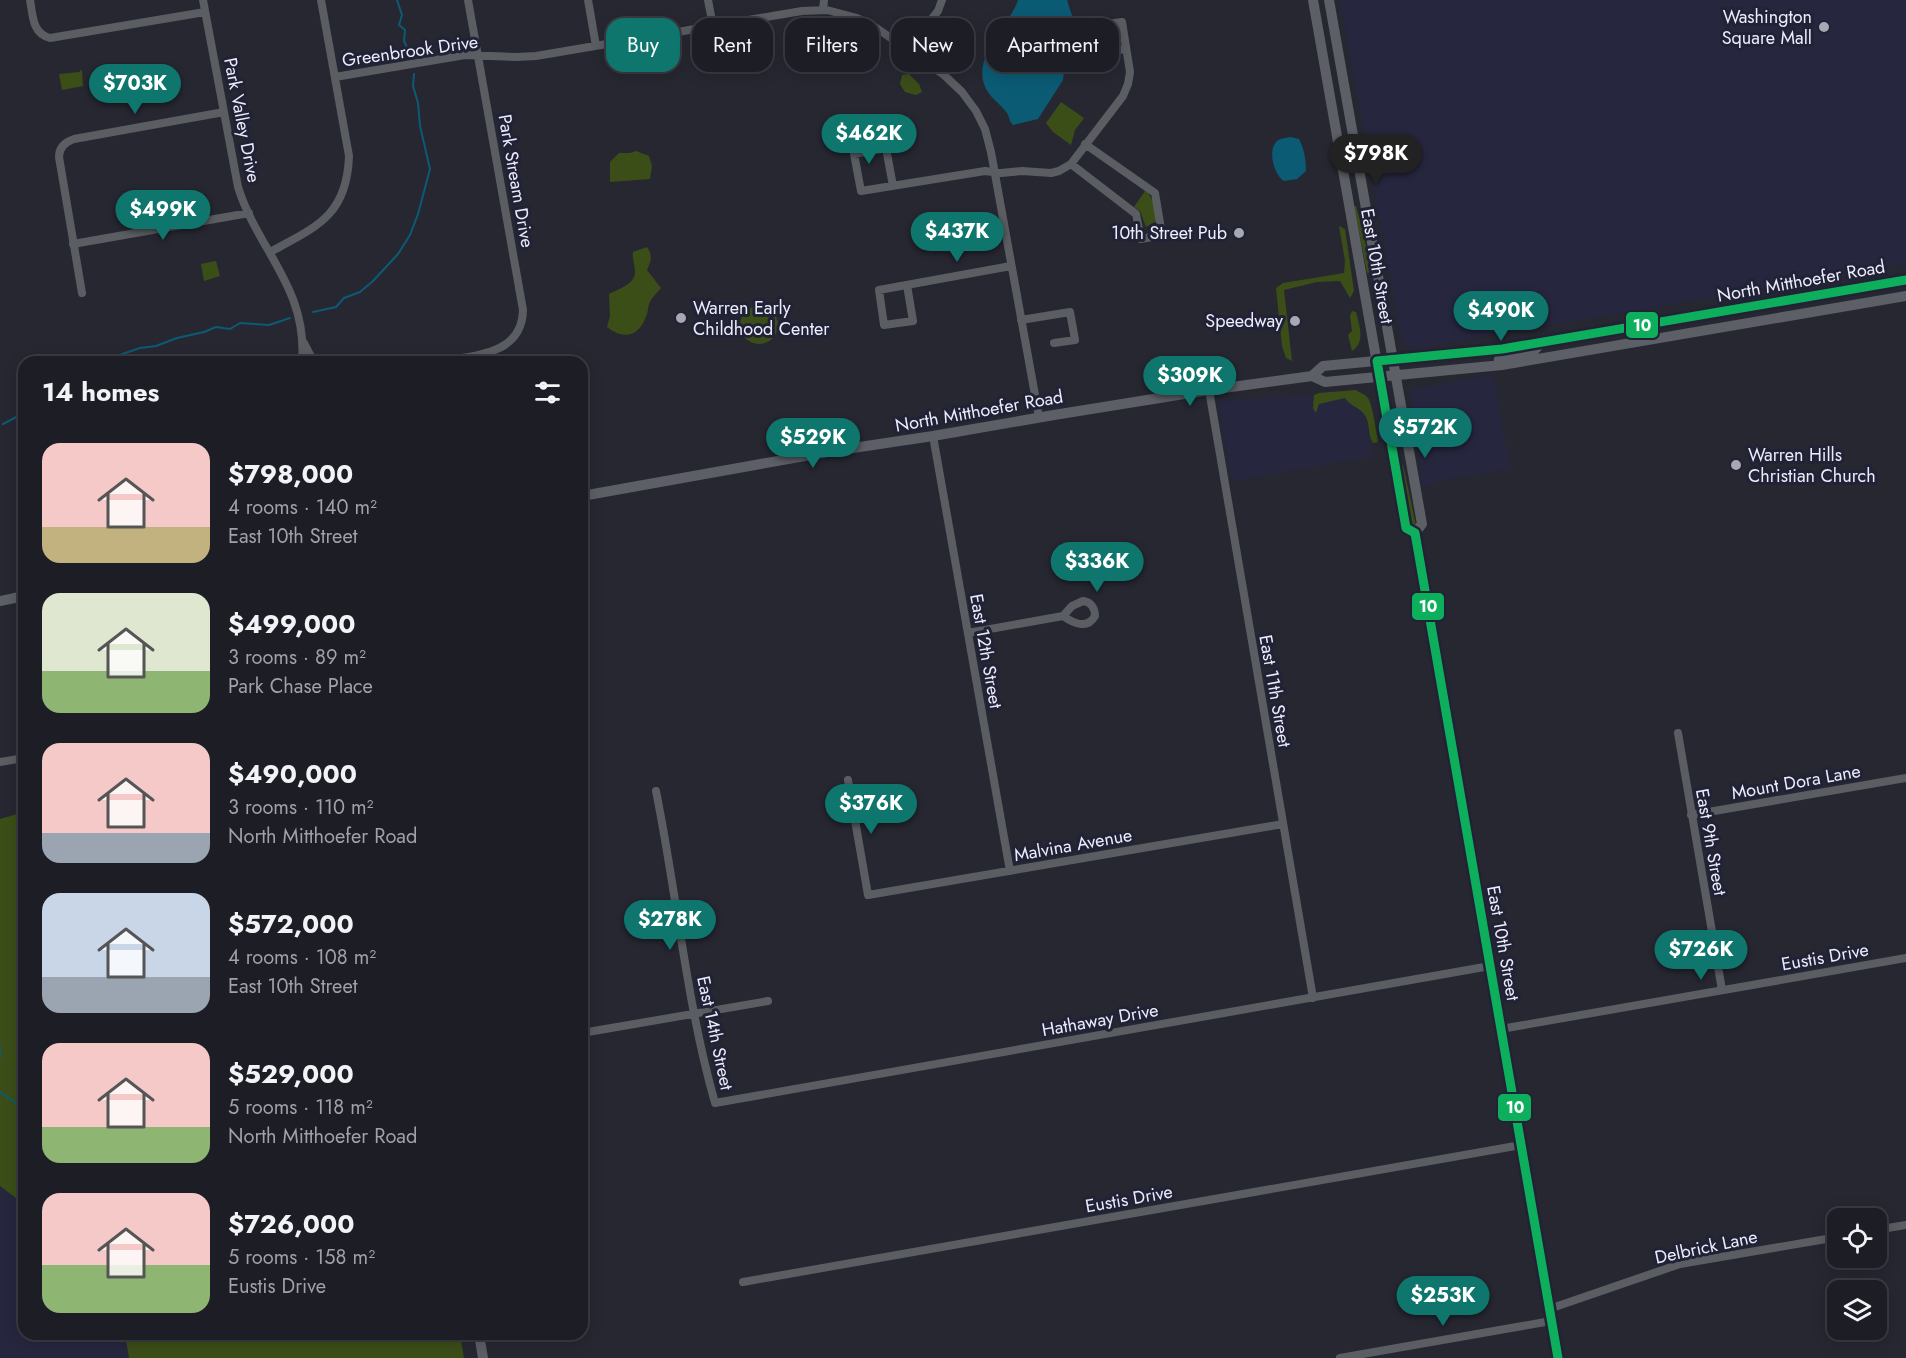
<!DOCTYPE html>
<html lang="en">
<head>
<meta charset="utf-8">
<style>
	:root { --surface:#1d1d26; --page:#25262e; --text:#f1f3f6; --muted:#a0a2a7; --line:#3b3b43; --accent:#0f766e }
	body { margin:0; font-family:Jost,sans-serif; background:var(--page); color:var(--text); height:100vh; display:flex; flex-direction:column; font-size:22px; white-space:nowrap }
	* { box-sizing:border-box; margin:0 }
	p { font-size:20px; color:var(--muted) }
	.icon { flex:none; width:33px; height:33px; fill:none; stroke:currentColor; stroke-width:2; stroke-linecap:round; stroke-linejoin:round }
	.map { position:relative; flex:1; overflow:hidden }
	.sheet { position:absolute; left:18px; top:356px; width:570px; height:984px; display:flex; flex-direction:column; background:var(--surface); border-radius:18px; box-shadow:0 3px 15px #0003,0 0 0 2px var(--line) }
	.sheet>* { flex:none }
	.banner { position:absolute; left:606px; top:18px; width:570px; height:54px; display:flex; gap:12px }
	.fabs { position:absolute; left:1827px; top:1208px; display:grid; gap:12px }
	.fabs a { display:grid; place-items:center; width:60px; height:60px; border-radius:12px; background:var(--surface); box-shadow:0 3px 15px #0003,0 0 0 2px var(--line); font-size:30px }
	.price { position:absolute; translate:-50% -51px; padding:0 14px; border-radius:21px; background:var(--accent); color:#fff; font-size:20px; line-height:39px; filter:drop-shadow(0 2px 3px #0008) }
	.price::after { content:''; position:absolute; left:50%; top:36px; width:18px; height:14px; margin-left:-9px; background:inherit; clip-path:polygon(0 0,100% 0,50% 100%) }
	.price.selected { background:#222; color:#fff }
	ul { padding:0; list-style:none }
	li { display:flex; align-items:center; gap:18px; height:150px; padding:0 24px }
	li span { display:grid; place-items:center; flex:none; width:168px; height:120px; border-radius:18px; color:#555 }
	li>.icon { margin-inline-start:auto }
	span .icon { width:72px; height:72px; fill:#fffc; stroke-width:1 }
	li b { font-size:26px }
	h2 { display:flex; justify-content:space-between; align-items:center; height:72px; padding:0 24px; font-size:26px }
	.chip { padding:0 21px; border-radius:18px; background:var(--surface); box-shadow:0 3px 15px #0003,0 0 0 2px var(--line); font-size:21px; line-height:54px }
	.chip.selected { background:var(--accent); color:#fff }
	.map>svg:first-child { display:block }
	.built { fill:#26263f }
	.green { fill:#3b4e18 }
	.water { fill:#0b5b74 }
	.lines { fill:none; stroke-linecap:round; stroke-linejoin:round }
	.stream { stroke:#0b5b74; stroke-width:2 }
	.street { stroke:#5a5d61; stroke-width:8 }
	.secondary { stroke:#5c5f65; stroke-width:10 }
	.bus-1-casing { stroke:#222237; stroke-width:14 }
	.bus-1 { stroke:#0daf5c; stroke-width:9 }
	.poi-dot { fill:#a7a8b5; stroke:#222237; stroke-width:2 }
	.labels { text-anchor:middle; stroke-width:6; stroke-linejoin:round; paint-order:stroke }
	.poi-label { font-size:18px; fill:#ecedfc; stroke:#222237; text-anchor:end }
	.street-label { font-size:18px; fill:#ecedfc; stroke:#222237 }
	.line-badge { stroke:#222237; stroke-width:2 }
	.badge-label { font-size:16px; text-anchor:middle; font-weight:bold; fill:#fff }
</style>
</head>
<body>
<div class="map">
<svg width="1906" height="1358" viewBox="0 0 1906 1358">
	<rect width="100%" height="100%" fill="#272732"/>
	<path class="built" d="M1340,0h566v263l-492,86 -12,-9z
		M1493,375l17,94 -55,8 -24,7 -8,4 -13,-99z
		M1338,395l26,15 10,46 -142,25 -15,-81z
		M0,1181l24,21v132h105l4,24h-133z"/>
	<path class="green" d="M80,70l2,1 1,15 -21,4 -3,-16 21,-2z
		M909,74l10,10 3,8 -6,3 -11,-3 -5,-8 2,-9z
		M1061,102l23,16 -9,12 -4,15 -18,-13 -7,-9z
		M636,151l13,5 3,10 -2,13 -40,3v-20l9,-9h11z
		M1145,191l3,1 11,22 -4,8 -9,5 -6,-16 -6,-4z
		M1354,206h2l6,21 9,45 -4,1z
		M1339,226l6,3 9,62 -4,7 -10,-17 -23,1 -33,8 8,71 -6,-3 -4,-12 -6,-58 7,-5 61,-10 1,-12z
		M647,247c6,9 4,14 0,23l14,18c-4,5 -10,10 -12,16 -1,3 -1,7 -2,10 -7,22 -22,27 -40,13l3,-11 -1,-22c10,-5 26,-10 26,-22 0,-7 -3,-13 -2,-20z
		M216,261l4,15 -16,5 -3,-17z
		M740 325a19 19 0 1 1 38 0a19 19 0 1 1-38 0Z
		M1352,311l4,1c3,13 10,30 -4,39l-4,-16 4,-4 -2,-15z
		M1356,390c4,3 9,4 12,8 4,5 9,36 10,44l-5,1c-6,-9 -2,-20 -9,-29 -5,-7 -14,-8 -19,-16l-26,6 -3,9 -3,-5 1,-13 5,-2z
		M1399,465h4l13,60 -3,3 -2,-3z
		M24,812v392l-24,-18v-367z
		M125,1334h335l4,24h-335z"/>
	<path class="water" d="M1018,0h49l7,22 -5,11 -6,47 -25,39 -25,6c-4,-4 -3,-7 -6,-12 -7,-10 -19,-16 -23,-29 -10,-30 26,-59 34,-84z
		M1291,137l8,2c5,10 7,20 7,32l-9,8 -13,2c-10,-6 -17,-31 -7,-40 4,-3 9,-3 14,-4z"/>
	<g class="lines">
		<path class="stream" d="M397,0l5,15 -3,10 6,5 -1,11 6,13
			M313,312l23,-5 8,-9 16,-6 13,-11 25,-27 12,-19 8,-21 12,-45 -10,-43 -2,-23 -5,-17 1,-12
			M99,362l41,-14 16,-2 21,-8 27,-6 12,-5 14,2 10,-6 29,2 21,-7
			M3,424l21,-11
			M0,1047v10
			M0,1092l24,17"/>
		<path class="street" d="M30,0c3,16 2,33 20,38l155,-26
			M203,0l35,187c20,64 70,101 64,175
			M588,0l8,46
			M708,0l5,26
			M823,10l1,-10
			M907,50l31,-39 4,-11
			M335,77l130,-22 52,2 19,-1 266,-45 25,-1 30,8 18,9 69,48 18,17 14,19 9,18 6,23 48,265
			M1071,164l65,50 5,25 21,-4 -7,-42 -70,-49
			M893,186l-7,-38 -32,6 7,37 124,-20 16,2 21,-2 29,2 8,-2 12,-7 52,-68 5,-12 2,-12 -8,-50 -23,3 4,27 23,-3
			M73,244l176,-31
			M270,252c46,-25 77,-36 79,-96l-28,-156
			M907,285l6,36 -29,4 -5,-35 132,-24
			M82,293l-23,-136c0,-9 6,-15 15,-18l150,-27
			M1021,320l49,-8 5,28 -21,3
			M304,343l10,19
			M436,362c35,-7 86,-5 87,-52l-55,-310
			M1209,390l104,608
			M933,436l77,435
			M1083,601c8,1 12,7 12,15 -8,14 -22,7 -32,0l9,-10z
			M968,633l95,-17
			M1678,733l44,257
			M0,762l24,-4
			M848,780l20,115 415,-71
			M656,791c21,104 30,210 59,312l775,-137
			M1691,815l215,-37
			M1501,1029l405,-71
			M582,1033l186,-32
			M1876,1230l30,-5
			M743,1282l778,-137
			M1549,1309l131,-45 158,-27
			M1340,1358l211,-37"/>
		<path class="secondary" d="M1313,0l93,528 9,5 143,825
			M1329,0l93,524 -7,9
			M1498,365l1,-6 3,-2 31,-5 9,-10
			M1312,376l13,6 177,-17 404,-69
			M582,496l251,-45 100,-15 121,-21 155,-25 103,-14 11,-10 179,-17 404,-69
			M0,601l24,-5
			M479,1334l4,24"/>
		<g class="bus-1-casing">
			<path id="bus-1" d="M1377,361l29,167 9,5 143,825
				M1377,361l125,-12 404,-69"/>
		</g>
		<use href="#bus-1" class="bus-1"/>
	</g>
	<g class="poi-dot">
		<circle cx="1824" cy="27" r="6"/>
		<circle cx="1239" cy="233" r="6"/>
		<circle cx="681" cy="318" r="6"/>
		<circle cx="1295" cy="321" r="6"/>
		<circle cx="1736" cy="465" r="6"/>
	</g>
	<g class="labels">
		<g class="poi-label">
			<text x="1812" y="23">Washington<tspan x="1812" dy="21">Square Mall</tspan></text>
			<text x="1227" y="239">10th Street Pub</text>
			<text x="693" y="314" text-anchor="start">Warren Early<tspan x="693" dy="21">Childhood Center</tspan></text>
			<text x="1283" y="327">Speedway</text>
			<text x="1748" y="461" text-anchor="start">Warren Hills<tspan x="1748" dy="21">Christian Church</tspan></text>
		</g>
		<g class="street-label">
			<text transform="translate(410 51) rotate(-8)" y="6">Greenbrook Drive</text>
			<text transform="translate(242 120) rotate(79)" y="6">Park Valley Drive</text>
			<text transform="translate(516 181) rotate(80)" y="6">Park Stream Drive</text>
			<text transform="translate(1377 266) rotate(80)" y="6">East 10th Street</text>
			<text transform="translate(1801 281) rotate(-10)" y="6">North Mitthoefer Road</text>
			<text transform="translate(979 411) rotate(-10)" y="6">North Mitthoefer Road</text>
			<text transform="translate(986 651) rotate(80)" y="6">East 12th Street</text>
			<text transform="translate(1275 691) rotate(80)" y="6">East 11th Street</text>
			<text transform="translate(1796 782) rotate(-10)" y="6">Mount Dora Lane</text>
			<text transform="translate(1711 842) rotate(80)" y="6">East 9th Street</text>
			<text transform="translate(1073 845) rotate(-10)" y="6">Malvina Avenue</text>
			<text transform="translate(1503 943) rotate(80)" y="6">East 10th Street</text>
			<text transform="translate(1825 957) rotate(-10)" y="6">Eustis Drive</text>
			<text transform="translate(1100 1020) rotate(-10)" y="6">Hathaway Drive</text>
			<text transform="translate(715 1033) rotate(78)" y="6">East 14th Street</text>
			<text transform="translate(1129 1199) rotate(-10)" y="6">Eustis Drive</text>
			<text transform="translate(1706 1247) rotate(-12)" y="6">Delbrick Lane</text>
		</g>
	</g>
	<g class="line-badge">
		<rect x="1625" y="311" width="34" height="28" rx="6" fill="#0daf5c"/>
		<rect x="1411" y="592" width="34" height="29" rx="6" fill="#0daf5c"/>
		<rect x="1497" y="1093" width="35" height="29" rx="6" fill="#0daf5c"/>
	</g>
	<g class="badge-label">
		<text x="1642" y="331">10</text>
		<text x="1428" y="612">10</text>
		<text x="1515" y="1113">10</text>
	</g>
</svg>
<div class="fabs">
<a><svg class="icon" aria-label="locate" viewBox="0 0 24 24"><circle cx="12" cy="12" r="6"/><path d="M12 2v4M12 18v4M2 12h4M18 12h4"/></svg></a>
<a><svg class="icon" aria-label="layers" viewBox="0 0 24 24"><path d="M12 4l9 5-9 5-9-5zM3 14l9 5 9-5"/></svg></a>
</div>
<b class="price" style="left:135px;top:115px">$703K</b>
<b class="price" style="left:869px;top:165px">$462K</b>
<b class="price selected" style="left:1376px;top:185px">$798K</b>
<b class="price" style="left:163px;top:241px">$499K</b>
<b class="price" style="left:957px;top:263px">$437K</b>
<b class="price" style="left:1501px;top:342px">$490K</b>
<b class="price" style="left:1190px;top:407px">$309K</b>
<b class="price" style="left:1425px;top:459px">$572K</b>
<b class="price" style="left:813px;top:469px">$529K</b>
<b class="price" style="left:1097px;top:593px">$336K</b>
<b class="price" style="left:871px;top:835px">$376K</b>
<b class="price" style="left:670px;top:951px">$278K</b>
<b class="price" style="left:1701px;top:981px">$726K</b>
<b class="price" style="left:1443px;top:1327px">$253K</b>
<div class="banner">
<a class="chip selected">Buy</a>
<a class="chip">Rent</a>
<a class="chip">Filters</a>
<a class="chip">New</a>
<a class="chip">Apartment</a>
</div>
<section class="sheet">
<h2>14 homes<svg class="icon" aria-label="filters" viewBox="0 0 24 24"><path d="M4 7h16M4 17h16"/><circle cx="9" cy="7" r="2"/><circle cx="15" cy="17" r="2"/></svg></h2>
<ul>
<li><span style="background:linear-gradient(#f6c9c9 70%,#c2b280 0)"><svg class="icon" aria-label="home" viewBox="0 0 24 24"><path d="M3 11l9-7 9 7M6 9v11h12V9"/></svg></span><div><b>$798,000</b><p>4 rooms · 140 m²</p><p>East 10th Street</p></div></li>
<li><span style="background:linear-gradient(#dfe7d0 65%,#8fb573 0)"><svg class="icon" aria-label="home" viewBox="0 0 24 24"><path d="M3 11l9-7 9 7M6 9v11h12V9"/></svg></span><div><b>$499,000</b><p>3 rooms · 89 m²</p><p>Park Chase Place</p></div></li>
<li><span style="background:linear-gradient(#f6c9c9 75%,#9aa5b1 0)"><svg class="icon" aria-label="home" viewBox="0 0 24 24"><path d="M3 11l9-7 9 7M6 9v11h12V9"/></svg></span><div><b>$490,000</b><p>3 rooms · 110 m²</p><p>North Mitthoefer Road</p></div></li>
<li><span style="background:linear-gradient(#c9d6e8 70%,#9aa5b1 0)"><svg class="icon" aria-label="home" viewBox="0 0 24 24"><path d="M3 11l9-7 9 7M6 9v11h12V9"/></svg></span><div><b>$572,000</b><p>4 rooms · 108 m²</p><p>East 10th Street</p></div></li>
<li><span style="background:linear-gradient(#f6c9c9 70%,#8fb573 0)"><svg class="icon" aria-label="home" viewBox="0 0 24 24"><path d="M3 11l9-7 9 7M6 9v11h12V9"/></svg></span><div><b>$529,000</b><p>5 rooms · 118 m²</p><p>North Mitthoefer Road</p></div></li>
<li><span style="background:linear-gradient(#f6c9c9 60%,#8fb573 0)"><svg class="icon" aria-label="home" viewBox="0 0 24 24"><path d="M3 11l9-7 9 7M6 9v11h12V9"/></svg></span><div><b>$726,000</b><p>5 rooms · 158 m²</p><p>Eustis Drive</p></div></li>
</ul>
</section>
</div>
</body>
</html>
